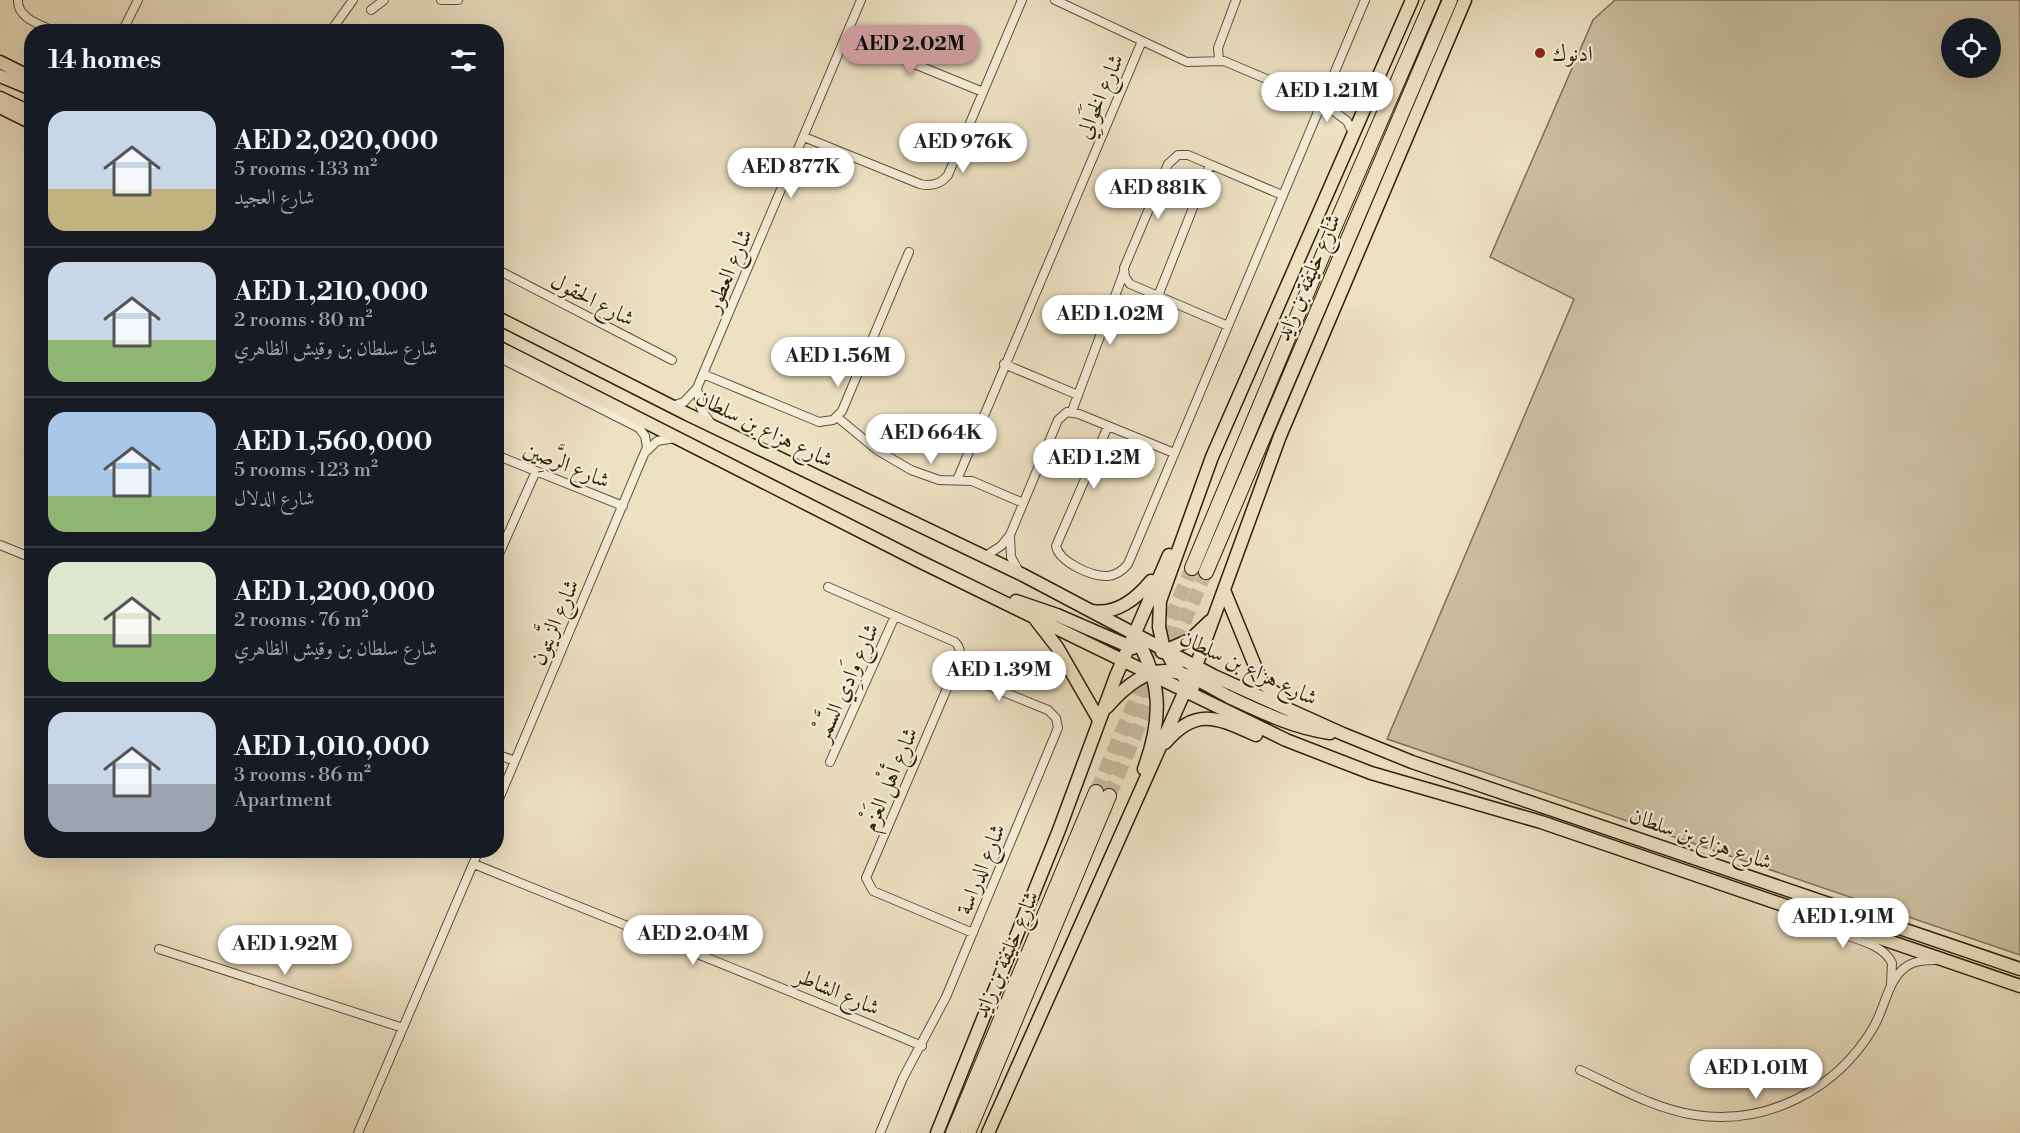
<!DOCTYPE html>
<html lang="en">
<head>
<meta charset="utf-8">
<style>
	:root { --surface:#171b24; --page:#242831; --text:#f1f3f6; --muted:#9ea1a6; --line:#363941; --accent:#c59692 }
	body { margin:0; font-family:"Libre Bodoni",Amiri,serif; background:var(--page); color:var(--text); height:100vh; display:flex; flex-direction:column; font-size:22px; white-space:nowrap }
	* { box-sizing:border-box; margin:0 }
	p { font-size:20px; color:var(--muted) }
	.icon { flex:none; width:33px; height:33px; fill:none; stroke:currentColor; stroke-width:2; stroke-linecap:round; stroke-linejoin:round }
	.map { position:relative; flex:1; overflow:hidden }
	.details { position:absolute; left:24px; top:24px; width:480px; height:834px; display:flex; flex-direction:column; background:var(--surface); border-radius:24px; box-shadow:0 6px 24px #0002 }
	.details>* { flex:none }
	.tools { position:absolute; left:1941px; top:18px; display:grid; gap:12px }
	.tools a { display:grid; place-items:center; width:60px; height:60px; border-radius:50%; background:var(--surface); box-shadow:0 6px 24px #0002; font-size:30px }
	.price { position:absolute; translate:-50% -51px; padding:0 14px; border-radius:21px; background:#fff; color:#222; font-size:20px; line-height:39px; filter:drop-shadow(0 2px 3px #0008) }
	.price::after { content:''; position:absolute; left:50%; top:36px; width:18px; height:14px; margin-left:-9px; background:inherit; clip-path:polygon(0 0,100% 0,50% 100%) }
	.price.selected { background:var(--accent); color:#111 }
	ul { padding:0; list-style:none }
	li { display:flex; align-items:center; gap:18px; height:150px; padding:0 24px }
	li+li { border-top:2px solid var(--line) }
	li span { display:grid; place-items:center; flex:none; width:168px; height:120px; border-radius:18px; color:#555 }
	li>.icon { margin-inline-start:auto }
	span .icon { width:72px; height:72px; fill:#fffc; stroke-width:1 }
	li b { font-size:26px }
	h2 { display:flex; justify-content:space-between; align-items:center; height:72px; padding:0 24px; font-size:26px }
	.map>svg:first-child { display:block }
	.green { fill:#cdc0a2; stroke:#806f55; stroke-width:1.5; fill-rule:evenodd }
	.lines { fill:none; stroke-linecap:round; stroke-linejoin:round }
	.highway-tunnel { stroke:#c8ba9d; stroke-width:14; stroke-dasharray:14 7; stroke-linecap:butt }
	.street-casing { stroke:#614f36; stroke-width:10 }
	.primary-casing { stroke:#321e08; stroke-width:15 }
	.highway-casing { stroke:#321e08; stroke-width:16 }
	.street { stroke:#f3ecd7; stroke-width:8 }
	.primary { stroke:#ede1c2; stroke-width:12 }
	.highway { stroke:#ede1c2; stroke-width:14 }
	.poi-dot { fill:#8f2418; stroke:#f3ecd7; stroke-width:2 }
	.labels { text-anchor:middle; stroke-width:4.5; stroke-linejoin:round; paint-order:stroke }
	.poi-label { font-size:22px; fill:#321e08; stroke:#f3ecd7; text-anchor:start }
	.street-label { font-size:22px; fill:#321e08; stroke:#f3ecd7 }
</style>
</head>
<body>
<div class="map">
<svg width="2020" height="1133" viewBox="0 0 2020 1133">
	<rect width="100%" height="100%" fill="#ede1c2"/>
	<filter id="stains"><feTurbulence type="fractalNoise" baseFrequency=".00333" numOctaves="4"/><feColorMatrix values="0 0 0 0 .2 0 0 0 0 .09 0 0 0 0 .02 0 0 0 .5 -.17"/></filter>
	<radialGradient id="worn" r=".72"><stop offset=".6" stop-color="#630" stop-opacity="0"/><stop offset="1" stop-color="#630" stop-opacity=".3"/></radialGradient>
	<path class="green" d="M1615,0h405v955l-633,-216 187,-440 -84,-42 103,-237zM1952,28h38v40h-38z"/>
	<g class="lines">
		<path class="highway-tunnel" d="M1096,792l96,-224
			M1109,796l97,-224"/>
		<g class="street-casing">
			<path id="street" d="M18,0c-1,19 24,25 38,32
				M441,0h17
				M1055,0l132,62 37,-1 99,42 24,18 6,12
				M371,10l13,-10
				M122,32l16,-32
				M330,32l23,-32
				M846,36l137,56
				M1219,60l-1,-12 18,-48
				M1323,103l30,2 19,-17
				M804,137l116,47c12,3 21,0 28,-9l74,-175
				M496,269l176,91
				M1158,296l52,-131
				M1228,326l-98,-42 -5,-7 -1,-9 44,-104 10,-9h10l94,40
				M496,356l143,72 6,8 2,11 -151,359
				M1004,364l74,31
				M703,374l116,48 14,-2 9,-9 67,-159
				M697,388l4,21 9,13
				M672,406l12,-4 13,-14 164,-388
				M1072,411l52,-139
				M837,417l40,33 34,20 28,10 33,1 51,22
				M1108,426l-52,120c3,16 36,31 52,30 9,-1 15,-6 20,-12l237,-564
				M647,451l10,-10 18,-3
				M496,455l127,51
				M957,480l185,-439
				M1010,537l1,20 7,13
				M0,545l32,13
				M984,557l17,-11 9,-11 48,-115 9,-8 12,2 95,39
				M496,561l40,-90
				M828,587l127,55c10,10 3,19 -1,30l-88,206 7,13 100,42
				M496,754l19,7
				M830,762l65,-146
				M474,864c149,61 299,119 448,182
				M1803,913c22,25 76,22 89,50l-1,21
				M159,949l244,79
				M1580,1070c37,17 75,39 115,45 72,11 142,-26 178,-87 11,-18 14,-43 28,-57 10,-10 21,-11 34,-11
				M358,1133l121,-283
				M880,1133l23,-55 43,-81 112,-269 -2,-10 -8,-8 -94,-38"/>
		</g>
		<g class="primary-casing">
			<path id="primary" d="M0,62l32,16
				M0,76l32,13
				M0,98l32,15
				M0,107l32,16
				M496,317l191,97 336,161 191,101 129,58 69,28 608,207
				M496,346l423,215 367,179 85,33 170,49 479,164
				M1224,590l38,93 23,17
				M1016,601l41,14 76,33
				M1092,611c24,4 45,-13 59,-30
				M1036,620l21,27 42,73
				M1134,635c29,46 28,85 10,134
				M1162,652l28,-12 20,-19
				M1193,687l-19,-21 -11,-21 -4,-18 1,-26 52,-144 200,-457
				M1107,707c14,-16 36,-36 58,-36 22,0 45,16 64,26 32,15 65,31 101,36
				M1165,743c31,-37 53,-25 91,-8
				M937,1133l122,-303 57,-154 53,-121
				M988,1133l208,-467 84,-230 185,-436"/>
		</g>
		<g class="highway-casing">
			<path id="highway" d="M1192,568l143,-342 98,-226
				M1206,572l244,-572
				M953,1133l143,-341
				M968,1133l141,-337"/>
		</g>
		<use href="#street" class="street"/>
		<use href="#primary" class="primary"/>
		<use href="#highway" class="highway"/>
	</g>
	<circle class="poi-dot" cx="1540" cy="53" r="6"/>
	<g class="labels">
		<g class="poi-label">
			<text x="1552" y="61">ادنوك</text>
		</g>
		<g class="street-label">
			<text transform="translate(1099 96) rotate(-67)" y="8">شارع الخَوَالِي</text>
			<text transform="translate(728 270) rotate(-67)" y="8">شارع العطور</text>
			<text transform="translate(1307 277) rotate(-67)" y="8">شارع خليفة بن زايد</text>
			<text transform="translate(593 299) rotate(27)" y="8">شارع الحقول</text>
			<text transform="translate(765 428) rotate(26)" y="8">شارع هزاع بن سلطان</text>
			<text transform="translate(567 464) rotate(22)" y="8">شارع الرَّصِين</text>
			<text transform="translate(554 622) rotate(-67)" y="8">شارع الزَّيتون</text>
			<text transform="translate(1249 667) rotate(25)" y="8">شارع هزاع بن سلطان</text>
			<text transform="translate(846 682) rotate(-66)" y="8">شارع وَادِي السَّمْر</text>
			<text transform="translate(889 779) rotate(-67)" y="8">شارع أهْل العَزْم</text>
			<text transform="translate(1701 838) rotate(19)" y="8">شارع هزاع بن سلطان</text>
			<text transform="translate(980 869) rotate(-68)" y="8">شارع الدراسة</text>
			<text transform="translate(1005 954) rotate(-67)" y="8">شارع خليفة بن زايد</text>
			<text transform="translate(838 991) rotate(23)" y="8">شارع الشاطر</text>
		</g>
	</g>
	<rect width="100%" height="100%" filter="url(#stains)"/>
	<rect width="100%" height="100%" fill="url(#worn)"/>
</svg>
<div class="tools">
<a><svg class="icon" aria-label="locate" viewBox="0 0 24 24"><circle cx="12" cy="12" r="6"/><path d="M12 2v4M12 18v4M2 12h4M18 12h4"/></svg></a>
</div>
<b class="price selected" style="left:910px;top:76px">AED 2.02M</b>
<b class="price" style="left:1327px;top:123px">AED 1.21M</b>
<b class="price" style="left:963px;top:174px">AED 976K</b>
<b class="price" style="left:791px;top:199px">AED 877K</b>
<b class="price" style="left:1158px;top:220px">AED 881K</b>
<b class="price" style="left:1110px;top:346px">AED 1.02M</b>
<b class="price" style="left:838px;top:388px">AED 1.56M</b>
<b class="price" style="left:931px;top:465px">AED 664K</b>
<b class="price" style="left:1094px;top:490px">AED 1.2M</b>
<b class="price" style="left:999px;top:702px">AED 1.39M</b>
<b class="price" style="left:1843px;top:949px">AED 1.91M</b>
<b class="price" style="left:693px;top:966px">AED 2.04M</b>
<b class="price" style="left:285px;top:976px">AED 1.92M</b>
<b class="price" style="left:1756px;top:1100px">AED 1.01M</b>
<section class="details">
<h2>14 homes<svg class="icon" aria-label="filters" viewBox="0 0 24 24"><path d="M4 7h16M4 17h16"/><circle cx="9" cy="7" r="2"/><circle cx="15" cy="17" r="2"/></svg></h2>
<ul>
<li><span style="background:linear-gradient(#c9d6e8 65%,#c2b280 0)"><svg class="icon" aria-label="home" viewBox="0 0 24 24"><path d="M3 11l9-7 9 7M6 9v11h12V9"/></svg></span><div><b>AED 2,020,000</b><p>5 rooms · 133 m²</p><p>شارع العجيد</p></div></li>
<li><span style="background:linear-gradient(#c9d6e8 65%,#8fb573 0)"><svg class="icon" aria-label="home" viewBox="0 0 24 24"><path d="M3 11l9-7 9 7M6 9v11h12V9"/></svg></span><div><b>AED 1,210,000</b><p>2 rooms · 80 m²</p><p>شارع سلطان بن وقيش الظاهري</p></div></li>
<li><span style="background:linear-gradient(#a9c7e8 70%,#8fb573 0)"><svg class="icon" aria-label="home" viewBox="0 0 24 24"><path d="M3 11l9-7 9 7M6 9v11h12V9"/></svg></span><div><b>AED 1,560,000</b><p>5 rooms · 123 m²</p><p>شارع الدلال</p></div></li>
<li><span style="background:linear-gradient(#dfe7d0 60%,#8fb573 0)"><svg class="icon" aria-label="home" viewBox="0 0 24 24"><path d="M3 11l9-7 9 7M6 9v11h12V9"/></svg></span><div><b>AED 1,200,000</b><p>2 rooms · 76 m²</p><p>شارع سلطان بن وقيش الظاهري</p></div></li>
<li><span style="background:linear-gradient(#c9d6e8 60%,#9aa5b1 0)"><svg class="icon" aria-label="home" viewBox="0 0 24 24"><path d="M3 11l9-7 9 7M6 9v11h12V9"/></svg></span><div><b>AED 1,010,000</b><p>3 rooms · 86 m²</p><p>Apartment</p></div></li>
</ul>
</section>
</div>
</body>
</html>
